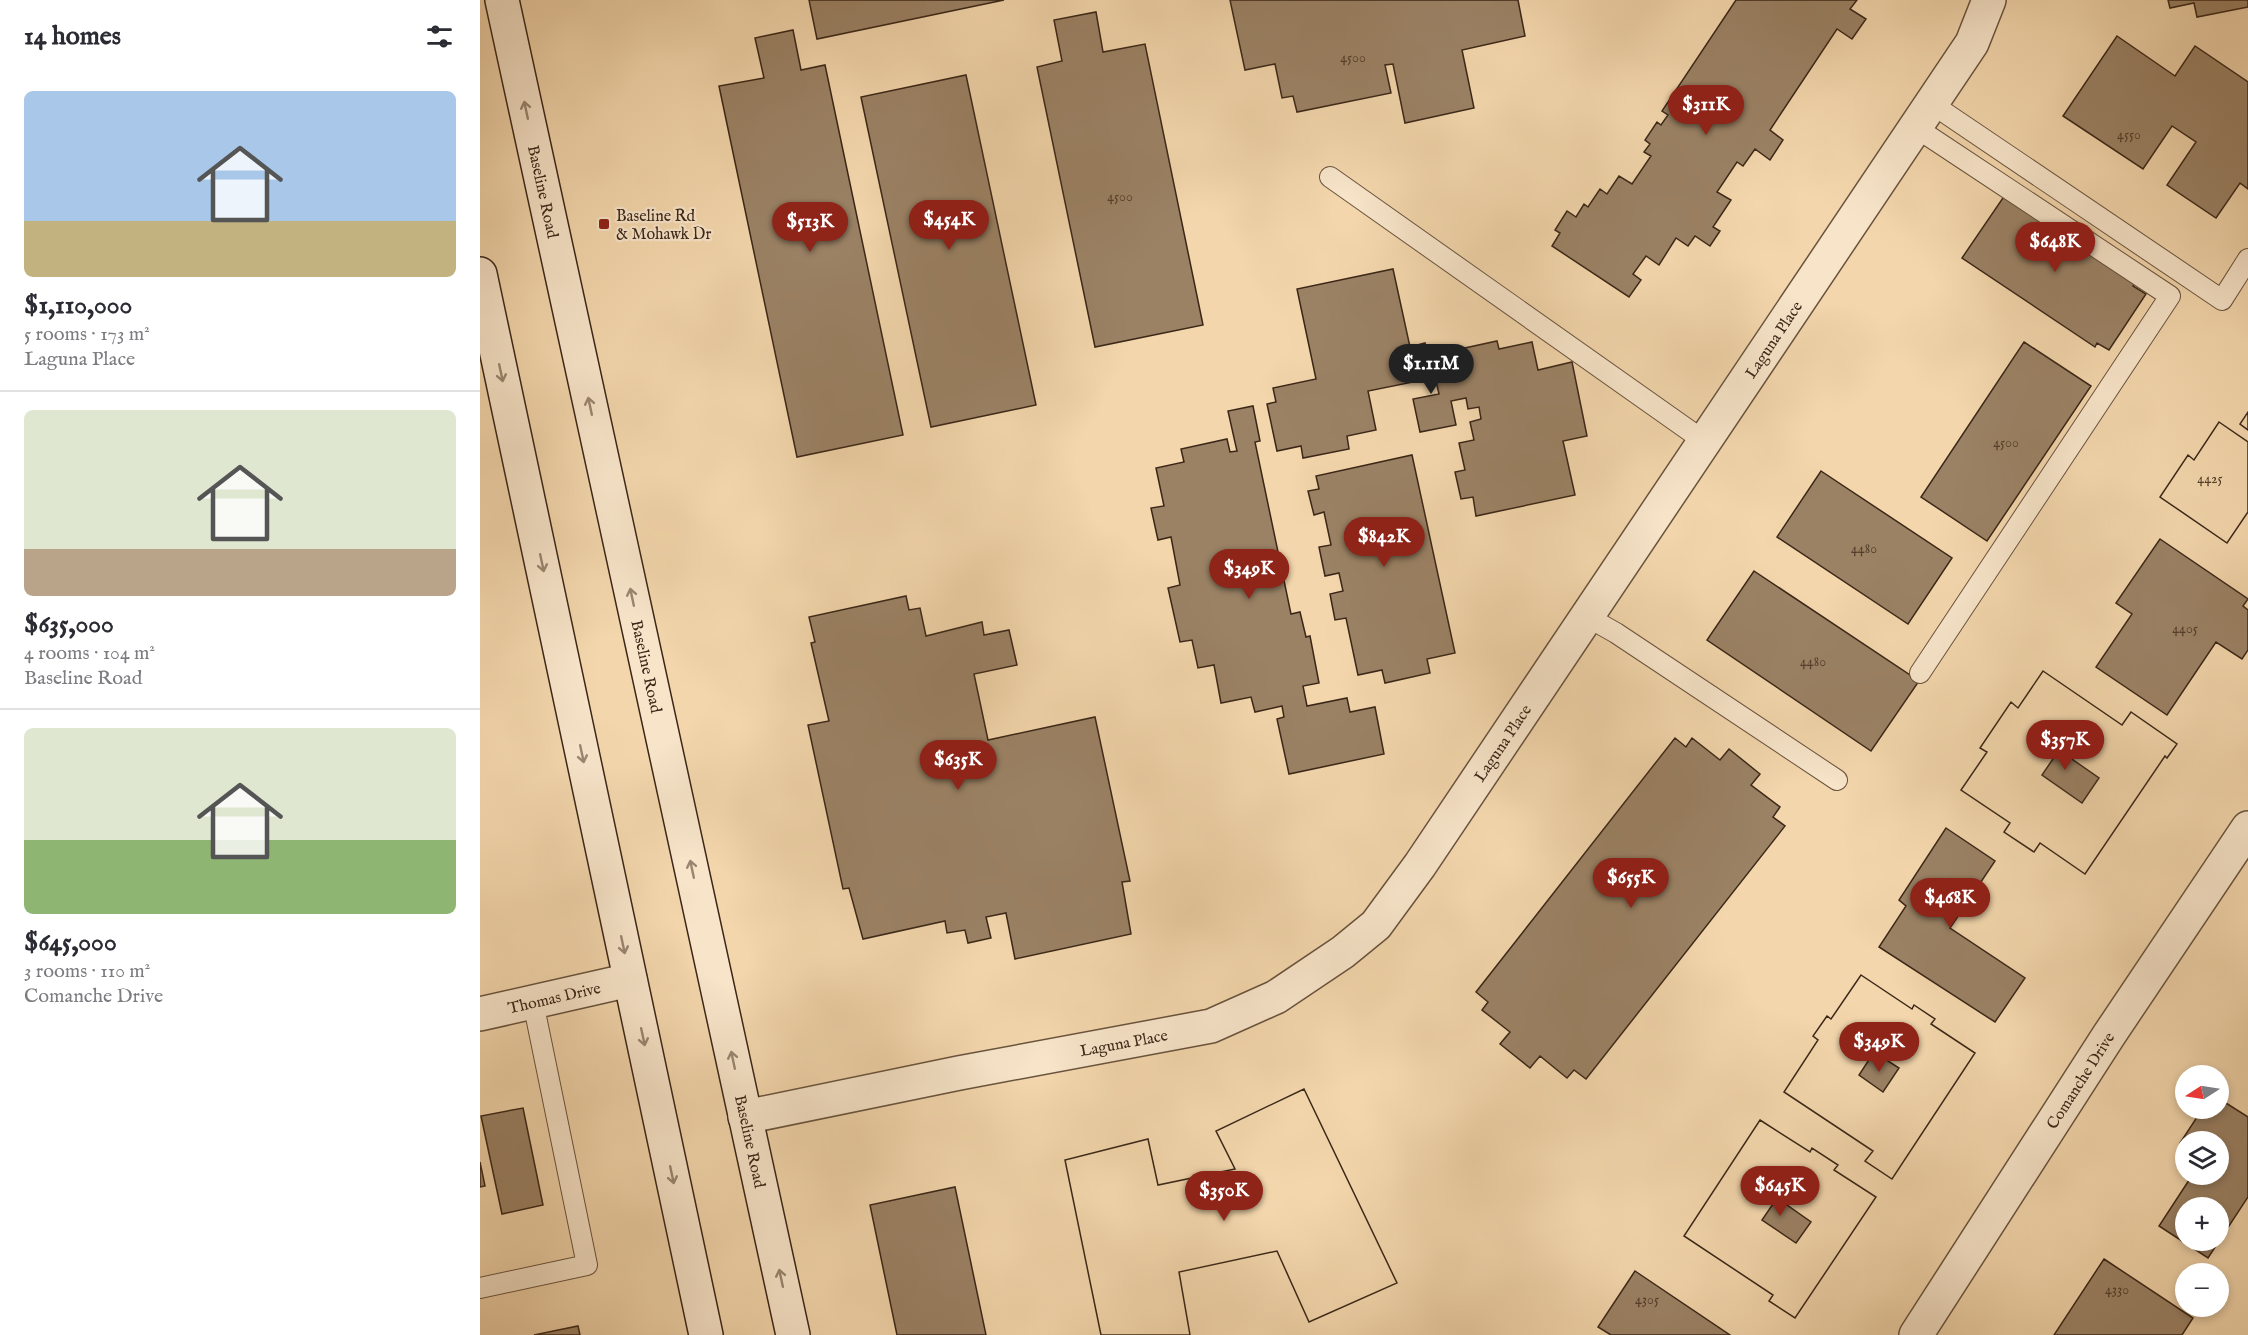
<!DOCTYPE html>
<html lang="en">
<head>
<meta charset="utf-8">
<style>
	:root { --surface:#fff; --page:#f7f7f7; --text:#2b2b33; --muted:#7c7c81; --line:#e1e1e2; --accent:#8f2418 }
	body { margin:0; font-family:"IM FELL English",serif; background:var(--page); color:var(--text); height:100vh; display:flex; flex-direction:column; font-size:22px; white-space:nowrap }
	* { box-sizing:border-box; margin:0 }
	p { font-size:20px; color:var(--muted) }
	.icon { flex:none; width:33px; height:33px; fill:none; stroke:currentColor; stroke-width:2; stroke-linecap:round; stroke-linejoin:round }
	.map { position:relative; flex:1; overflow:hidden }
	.side { display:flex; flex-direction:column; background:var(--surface); width:480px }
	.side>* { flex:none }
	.needle { width:39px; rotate:258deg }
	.buttons { position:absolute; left:1695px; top:1065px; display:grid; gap:12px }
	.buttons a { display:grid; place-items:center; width:54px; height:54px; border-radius:50%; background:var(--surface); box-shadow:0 3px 9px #0003; font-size:30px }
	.price { position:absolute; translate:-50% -51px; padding:0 14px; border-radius:21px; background:var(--accent); color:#fff; font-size:20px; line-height:39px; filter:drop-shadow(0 2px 3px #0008) }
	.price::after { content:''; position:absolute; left:50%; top:36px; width:18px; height:14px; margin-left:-9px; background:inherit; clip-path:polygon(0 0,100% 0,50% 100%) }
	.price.selected { background:#222; color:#fff }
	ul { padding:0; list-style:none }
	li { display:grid; align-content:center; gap:12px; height:318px; padding:0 24px }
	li+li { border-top:2px solid var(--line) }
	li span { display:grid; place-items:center; height:186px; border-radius:9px; color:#555 }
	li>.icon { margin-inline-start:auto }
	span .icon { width:108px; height:108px; fill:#fffc; stroke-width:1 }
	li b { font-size:26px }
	h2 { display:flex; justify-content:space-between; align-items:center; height:72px; padding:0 24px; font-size:26px }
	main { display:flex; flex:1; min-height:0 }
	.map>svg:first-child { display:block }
	.building { fill:#9b8265; stroke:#3b2718; stroke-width:1.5; fill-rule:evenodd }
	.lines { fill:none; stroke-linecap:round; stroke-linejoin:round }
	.service-casing { stroke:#69533d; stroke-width:22 }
	.minor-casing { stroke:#69533d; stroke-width:36 }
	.secondary-casing { stroke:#3b2718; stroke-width:36 }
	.service { stroke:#f7e4c9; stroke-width:20 }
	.minor { stroke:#f7e4c9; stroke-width:33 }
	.secondary { stroke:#f7e4c9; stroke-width:33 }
	.oneway { stroke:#998670 }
	.poi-dot { fill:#8f2418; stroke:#f7e4c9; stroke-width:2 }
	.labels { text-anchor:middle; stroke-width:4.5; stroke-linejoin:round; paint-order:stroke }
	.number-label { font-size:14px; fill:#533e2b }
	.street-label { font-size:16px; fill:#3b2718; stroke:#f7e4c9 }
	.poi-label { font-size:16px; fill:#3b2718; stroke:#f7e4c9; text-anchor:start }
</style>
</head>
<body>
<main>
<section class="side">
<h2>14 homes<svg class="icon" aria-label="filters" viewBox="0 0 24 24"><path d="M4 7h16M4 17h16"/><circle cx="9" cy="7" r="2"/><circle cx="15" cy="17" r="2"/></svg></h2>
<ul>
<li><span style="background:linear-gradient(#a9c7e8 70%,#c2b280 0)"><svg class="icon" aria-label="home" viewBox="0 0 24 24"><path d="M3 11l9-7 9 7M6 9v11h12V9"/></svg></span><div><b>$1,110,000</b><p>5 rooms · 173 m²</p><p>Laguna Place</p></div></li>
<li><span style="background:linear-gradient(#dfe7d0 75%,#b9a48a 0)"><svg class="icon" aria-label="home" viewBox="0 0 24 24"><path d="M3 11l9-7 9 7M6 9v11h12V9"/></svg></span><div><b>$635,000</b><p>4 rooms · 104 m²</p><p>Baseline Road</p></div></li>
<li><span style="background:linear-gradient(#dfe7d0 60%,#8fb573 0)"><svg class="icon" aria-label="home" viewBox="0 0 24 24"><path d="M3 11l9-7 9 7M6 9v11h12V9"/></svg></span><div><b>$645,000</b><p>3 rooms · 110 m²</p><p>Comanche Drive</p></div></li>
</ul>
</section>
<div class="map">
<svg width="1768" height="1335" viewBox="0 0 1768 1335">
	<rect width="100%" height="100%" fill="#f3d6ac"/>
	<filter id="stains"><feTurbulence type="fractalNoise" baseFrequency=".00333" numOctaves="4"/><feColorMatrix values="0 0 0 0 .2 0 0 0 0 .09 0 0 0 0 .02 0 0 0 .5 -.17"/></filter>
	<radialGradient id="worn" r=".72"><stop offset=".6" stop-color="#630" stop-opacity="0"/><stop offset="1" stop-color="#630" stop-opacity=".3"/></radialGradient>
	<path class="building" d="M329,0h195l-187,39z
		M750,0h288l7,36 -63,14 12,58 -69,15 -12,-59 -8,1 6,28 -94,19 -4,-16 -11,2 -7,-34 -30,6z
		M1256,0h121l-7,9 16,10 -14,20 -15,-10 -67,101 13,10 -13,20 -15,-11 -12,17 -6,-4 -20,30 14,8 -18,27 7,4 -10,15 -15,-10 -7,10 -12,-8 -17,27 -13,-9 -13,18 8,6 -12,17 -77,-51 8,-13 -5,-3 12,-19 9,6 8,-13 4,3 12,-18 7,5 12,-18 13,8 19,-28 -7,-4 6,-8 -5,-4 12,-18 4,3 7,-10 -6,-4z
		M1688,0h80v7l-51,10 -3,-14 -24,5z
		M616,12l7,40 42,-8 58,281 -108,22 -58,-280 25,-6 -8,-41z
		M313,30l8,40 24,-5 78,370 -106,22 -78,-371 45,-8 -9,-40z
		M1637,36l58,40 20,-30 53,36v107l-8,-6 -24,35 -49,-33 29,-43 -24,-16 -29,43 -80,-53z
		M486,75l70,330 -105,22 -70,-330z
		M1527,192l131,87 -5,7 13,8 -37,56 -12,-7 -2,4 -133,-89z
		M913,269l17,78 15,-4 3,13 69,-15 2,8 33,-7 6,28 34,-8 15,74 -24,5 12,54 -99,21 -3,-19 -12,2 -6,-27 10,-2 -6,-27 15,-3 -4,-18 11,-3 -2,-12 -11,2 -2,-11 -15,3 5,24 -36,7 -7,-33 26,-5 -7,-30 -16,4 2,13 -50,10 8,39 -29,6 2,13 -46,9 -2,-12 -24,5 -10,-47 9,-2 -3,-14 43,-9 -19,-90z
		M1544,342l67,44 -104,155 -66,-44z
		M773,406l7,35 -5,1 36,172 9,-2 6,25 4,-1 9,47 -16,3 4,20 40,-8 3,14 25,-5 9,47 -95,20 -12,-55 7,-2 -2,-11 -27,6 -4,-15 -30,6 -7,-38 -16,3 -6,-28 -12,2 -12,-54 12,-3 -9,-48 -13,3 -7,-32 13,-2 -8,-38 28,-6 -3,-13 46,-10 3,13 7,-1 -9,-40z
		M1768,412v18l-8,-6z
		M1768,412v18l-8,-6z
		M1739,422l29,20v70l-21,31 -67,-46 28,-42 6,5z
		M1739,422l29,20v70l-21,31 -67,-46 28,-42 6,5z
		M932,455l43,198 -28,6 3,14 -45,10 -3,-13 -24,5 -12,-57 -11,2 -5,-26 13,-3 -4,-18 -14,3 -6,-29 12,-2 -7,-33 -10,3 -6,-24 11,-2 -3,-13z
		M1341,471l131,87 -44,66 -131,-87z
		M1680,539l88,60 -5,7 5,4v40l-6,9 -26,-17 -49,73 -71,-48 36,-53 -16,-11z
		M1274,571l165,110 -48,70 -164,-111z
		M426,596l3,14 11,-2 6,28 56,-14 2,13 25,-5 8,35 -43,9 14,66 107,-23 35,164 -8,1 9,52 -116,25 -9,-46 -20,4 5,21 -23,5 -3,-13 -18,3 -2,-12 -82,18 -14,-51 -6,1 -35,-164 21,-4 -18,-78 4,-1 -6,-25z
		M1563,671l79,54 9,-13 46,32 -10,14 -2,-2 -80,118 -45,-31 -6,9 -30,-20 6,-9 -49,-33 26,-38 -7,-4 31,-46 7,6zM1579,750l40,28 -17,25 -40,-28z
		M1563,671l79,54 9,-13 46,32 -10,14 -2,-2 -80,118 -45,-31 -6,9 -30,-20 6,-9 -49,-33 26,-38 -7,-4 31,-46 7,6z
		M1195,738l11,9 6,-9 28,22 9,-11 31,25 -9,11 29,22 -7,10 12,9 -199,253 -12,-9 -7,8 -27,-22 -10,12 -30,-24 10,-12 -28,-22 6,-8 -12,-10z
		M1466,828l49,33 -45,67 75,50 -30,44 -116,-75 27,-41 -7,-6z
		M1381,975l51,34 2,-4 21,14 -4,5 44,29 -83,126 -27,-18 8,-10 -89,-59 34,-52 -5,-4 14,-20 4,3zM1394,1052l25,16 -16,24 -24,-17z
		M1381,975l51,34 2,-4 21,14 -4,5 44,29 -83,126 -27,-18 8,-10 -89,-59 34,-52 -5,-4 14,-20 4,3z
		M824,1089l93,194 -88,39 -32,-71 -98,21 11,63h-89l-36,-175 83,-21 10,46 77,-16 -19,-38z
		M824,1089l93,194 -88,39 -32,-71 -98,21 11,63h-89l-36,-175 83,-21 10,46 77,-16 -19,-38z
		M1738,1098l30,19v80l-40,61 -49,-32 34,-52h25v-32h-32v5l-6,-4 23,-35h15zM1706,1208h32v32h-32z
		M43,1108l20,97 -41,9 -21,-98z
		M1280,1120l50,32 2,-4 26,17 -4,5 42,27 -81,121 -26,-17 4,-6 -89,-59zM1297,1198l34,24 -15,21 -34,-23z
		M1280,1120l50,32 2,-4 26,17 -4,5 42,27 -81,121 -26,-17 4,-6 -89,-59z
		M0,1162l5,24 -5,1z
		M475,1187l31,148h-89l-27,-130z
		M1624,1259l89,59 -11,17h-128z
		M1155,1271l95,64h-119l-13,-8z
		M98,1326l2,9h-46z"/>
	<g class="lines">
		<g class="service-casing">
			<path id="service" d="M1452,104l290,196 26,-41
				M1435,127l255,169 -250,377
				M850,177l374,264
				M1106,616l30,17 221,147
				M0,1288l107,-23 -54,-263"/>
		</g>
		<g class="minor-casing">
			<g id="minor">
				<path id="s1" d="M0,1014l150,-34"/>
				<path id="s2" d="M265,1117l214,-44 252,-47 65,-29 67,-45 33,-27 44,-60 552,-822 17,-43"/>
				<path id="s3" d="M1436,1335l193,-300 139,-207"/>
			</g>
		</g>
		<g class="secondary-casing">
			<g id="secondary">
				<path id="s4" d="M22,0l291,1335"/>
				<path d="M0,274l226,1061"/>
			</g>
		</g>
		<use href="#service" class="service"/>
		<use href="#minor" class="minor"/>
		<use href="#secondary" class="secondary"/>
	</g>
	<defs><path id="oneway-shaft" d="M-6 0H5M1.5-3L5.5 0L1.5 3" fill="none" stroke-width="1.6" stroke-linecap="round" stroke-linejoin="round" transform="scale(1.5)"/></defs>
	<g class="oneway">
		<use href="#oneway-shaft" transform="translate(46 110) rotate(-102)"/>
		<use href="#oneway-shaft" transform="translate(21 373) rotate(78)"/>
		<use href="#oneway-shaft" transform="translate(110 406) rotate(-102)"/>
		<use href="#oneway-shaft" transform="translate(62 563) rotate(78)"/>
		<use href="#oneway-shaft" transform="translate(152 597) rotate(-102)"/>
		<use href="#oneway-shaft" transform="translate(102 754) rotate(78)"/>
		<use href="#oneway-shaft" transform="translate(212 869) rotate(-102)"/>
		<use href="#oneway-shaft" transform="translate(143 945) rotate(78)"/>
		<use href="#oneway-shaft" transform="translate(163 1037) rotate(78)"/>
		<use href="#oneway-shaft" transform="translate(253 1060) rotate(-102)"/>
		<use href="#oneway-shaft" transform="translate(192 1175) rotate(78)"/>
		<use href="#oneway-shaft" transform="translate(301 1278) rotate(-102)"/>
	</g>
	<rect class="poi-dot" x="118" y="218" width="12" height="12" rx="3"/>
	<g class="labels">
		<g class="number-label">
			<text x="873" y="62">4500</text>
			<text x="1649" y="139">4550</text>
			<text x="640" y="201">4500</text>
			<text x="1526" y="447">4500</text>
			<text x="1730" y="483">4425</text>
			<text x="1384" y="553">4480</text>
			<text x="1705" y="633">4405</text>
			<text x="1333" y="666">4480</text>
			<text x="1637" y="1294">4330</text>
			<text x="1167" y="1304">4305</text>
		</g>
		<g class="street-label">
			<text dy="6" stroke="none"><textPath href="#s4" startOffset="196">Baseline Road</textPath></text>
			<text dy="6" stroke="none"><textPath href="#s2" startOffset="1377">Laguna Place</textPath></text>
			<text dy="6" stroke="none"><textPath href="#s4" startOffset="682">Baseline Road</textPath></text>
			<text dy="6" stroke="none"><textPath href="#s2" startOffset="891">Laguna Place</textPath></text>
			<text dy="6" stroke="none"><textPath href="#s1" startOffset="76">Thomas Drive</textPath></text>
			<text dy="6" stroke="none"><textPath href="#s2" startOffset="386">Laguna Place</textPath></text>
			<text dy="6" stroke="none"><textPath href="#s3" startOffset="303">Comanche Drive</textPath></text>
			<text dy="6" stroke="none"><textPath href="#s4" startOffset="1168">Baseline Road</textPath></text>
		</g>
		<g class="poi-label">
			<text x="136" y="221">Baseline Rd<tspan x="136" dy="18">&amp; Mohawk Dr</tspan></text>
		</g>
	</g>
	<rect width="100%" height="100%" filter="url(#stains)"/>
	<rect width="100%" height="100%" fill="url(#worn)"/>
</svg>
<div class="buttons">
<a><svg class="needle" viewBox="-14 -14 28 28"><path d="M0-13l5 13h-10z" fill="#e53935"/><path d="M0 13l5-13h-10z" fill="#7c7c81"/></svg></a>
<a><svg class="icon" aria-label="layers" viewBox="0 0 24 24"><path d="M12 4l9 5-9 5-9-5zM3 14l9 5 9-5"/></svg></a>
<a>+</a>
<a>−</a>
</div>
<b class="price" style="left:1226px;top:136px">$311K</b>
<b class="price" style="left:469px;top:251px">$454K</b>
<b class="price" style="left:330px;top:253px">$513K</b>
<b class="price" style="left:1575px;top:273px">$648K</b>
<b class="price selected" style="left:951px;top:395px">$1.11M</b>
<b class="price" style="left:904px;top:568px">$842K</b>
<b class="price" style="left:769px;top:600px">$349K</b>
<b class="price" style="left:1585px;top:771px">$357K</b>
<b class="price" style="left:478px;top:791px">$635K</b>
<b class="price" style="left:1151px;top:909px">$655K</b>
<b class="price" style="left:1470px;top:929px">$468K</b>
<b class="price" style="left:1399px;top:1073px">$349K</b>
<b class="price" style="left:1300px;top:1217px">$645K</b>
<b class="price" style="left:744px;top:1222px">$350K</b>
</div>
</main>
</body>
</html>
